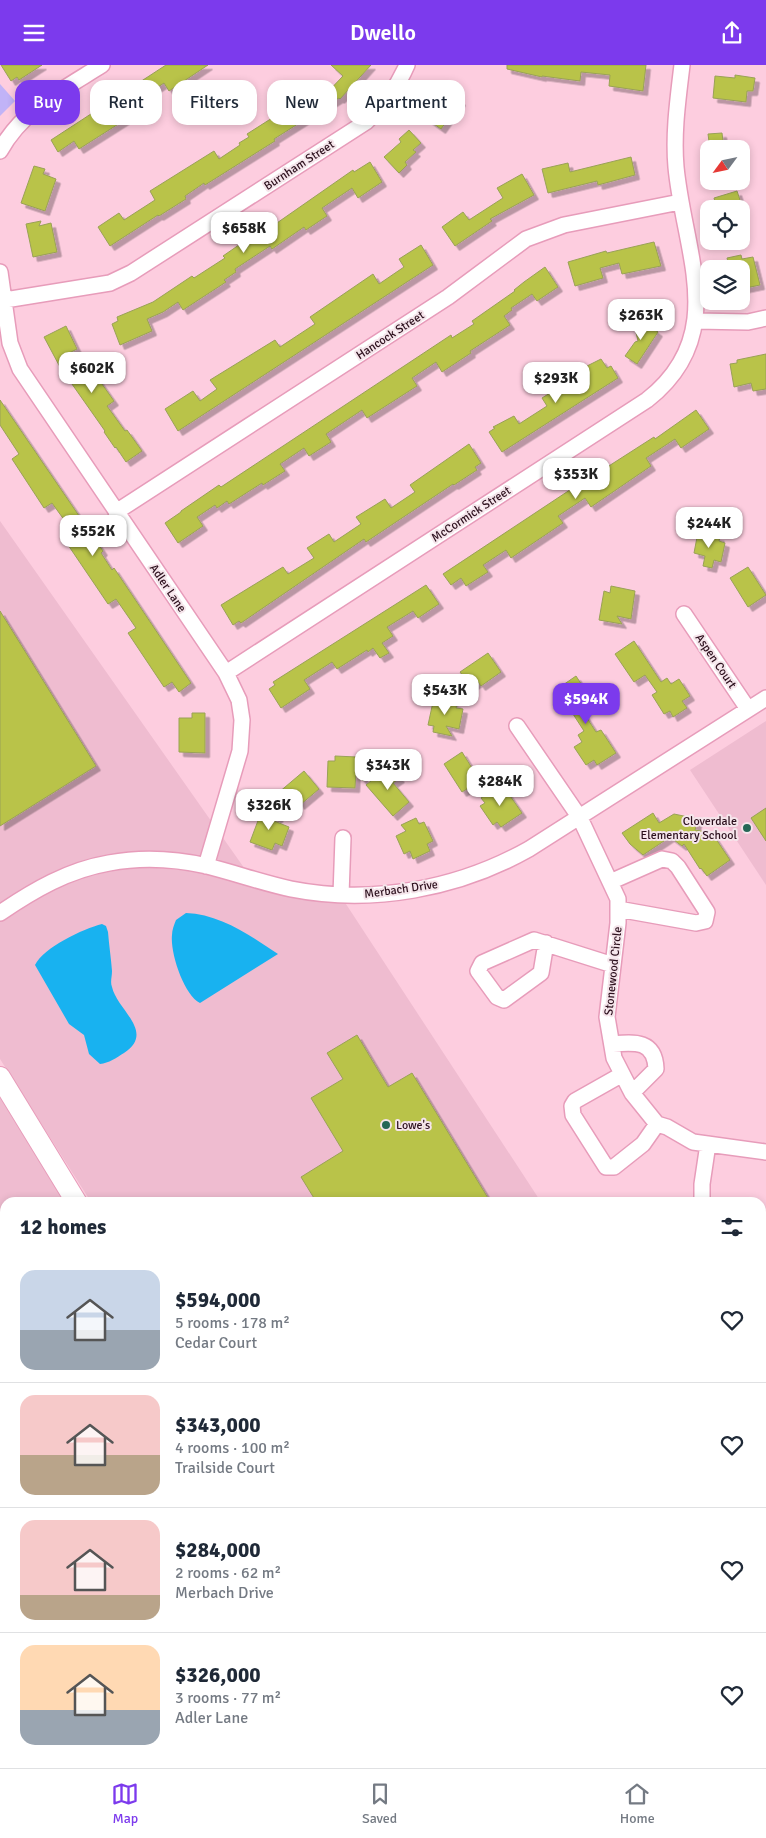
<!DOCTYPE html>
<html lang="en">
<head>
<meta charset="utf-8">
<style>
	:root { --surface:#fff; --page:#f2f2f3; --text:#1f2937; --muted:#747a83; --line:#e0e1e3; --accent:#7c3aed }
	body { margin:0; font-family:Signika,sans-serif; background:var(--page); color:var(--text); height:100vh; display:flex; flex-direction:column; font-size:19px; white-space:nowrap }
	* { box-sizing:border-box; margin:0 }
	p { font-size:16px; color:var(--muted) }
	.icon { flex:none; width:28px; height:28px; fill:none; stroke:currentColor; stroke-width:2; stroke-linecap:round; stroke-linejoin:round }
	.map { position:relative; flex:1; overflow:hidden }
	.side { position:absolute; left:0px; top:1132px; width:766px; height:571px; display:flex; flex-direction:column; background:var(--surface); border-radius:15px 15px 0 0; box-shadow:0 2px 8px #0003 }
	.side>* { flex:none }
	.hud { position:absolute; left:15px; top:15px; width:500px; height:45px; display:flex; gap:10px }
	.needle { width:32px; rotate:237deg }
	.buttons { position:absolute; left:700px; top:75px; display:grid; gap:10px }
	.buttons a { display:grid; place-items:center; width:50px; height:50px; border-radius:10px; background:var(--surface); box-shadow:0 2px 8px #0003; font-size:25px }
	.price { position:absolute; translate:-50% -42px; padding:0 11px; border-radius:10px; background:#fff; color:#222; font-size:16px; line-height:32px; filter:drop-shadow(0 1px 2px #0008) }
	.price::after { content:''; position:absolute; left:50%; top:30px; width:15px; height:11px; margin-left:-8px; background:inherit; clip-path:polygon(0 0,100% 0,50% 100%) }
	.price.active { background:var(--accent); color:#fff }
	ul { padding:0; list-style:none }
	li { display:flex; align-items:center; gap:15px; height:125px; padding:0 20px }
	li+li { border-top:1px solid var(--line) }
	li span { display:grid; place-items:center; flex:none; width:140px; height:100px; border-radius:15px; color:#555 }
	li>.icon { margin-inline-start:auto }
	span .icon { width:60px; height:60px; fill:#fffc; stroke-width:1 }
	li b { font-size:21px }
	h2 { display:flex; justify-content:space-between; align-items:center; height:60px; padding:0 20px; font-size:21px }
	.pill { padding:0 18px; border-radius:15px; background:var(--surface); box-shadow:0 2px 8px #0003; font-size:18px; line-height:45px }
	.pill.active { background:var(--accent); color:#fff }
	header { display:flex; justify-content:space-between; align-items:center; height:65px; padding:0 20px; background:var(--accent); color:#fff; font-size:22px; font-weight:600 }
	.tabs { display:flex; justify-content:space-around; align-items:center; height:70px; border-top:1px solid var(--line); background:var(--surface); font-size:14px; color:var(--muted) }
	.tabs a { display:grid; justify-items:center; gap:2px }
	.tabs .active { color:var(--accent) }
	.map>svg:first-child { display:block }
	.built { fill:#efbcd0 }
	.green { fill:#c1b3f7 }
	.water { fill:#18b2f0 }
	.building { fill:#b9c348; stroke:#99a157; filter:url(#shadow) }
	.lines { fill:none; stroke-linecap:round; stroke-linejoin:round }
	.street-casing { stroke:#e79cba; stroke-width:18 }
	.secondary-casing { stroke:#e79cba; stroke-width:22 }
	.street { stroke:#fff; stroke-width:15 }
	.secondary { stroke:#fff; stroke-width:20 }
	.poi-dot { fill:#256756; stroke:#f5e5eb; stroke-width:2 }
	.labels { text-anchor:middle; stroke-width:4; stroke-linejoin:round; paint-order:stroke }
	.street-label { font-size:12px; fill:#2c101d; stroke:#f5e5eb }
	.poi-label { font-size:12px; fill:#2c101d; stroke:#f5e5eb; text-anchor:end }
</style>
</head>
<body>
<header><svg class="icon" aria-label="menu" viewBox="0 0 24 24"><path d="M4 6h16M4 12h16M4 18h16"/></svg>Dwello<svg class="icon" aria-label="share" viewBox="0 0 24 24"><path d="M12 15V3M7 8l5-5 5 5M5 13v7h14v-7"/></svg></header>
<div class="map">
<svg width="766" height="1703" viewBox="0 0 766 1703">
	<defs>
		<filter id="shadow"><feDropShadow dx="4.5" dy="4.5" stdDeviation="0" flood-color="#0004"/></filter>
	</defs>
	<rect width="100%" height="100%" fill="#fdcddf"/>
	<path class="built" d="M0,456l247,351 -163,-10 -47,19 -37,24z
		M766,656v164l-76,-115z
		M132,801l72,6 140,29 197,301h-450l-91,-143v-140l48,-28 37,-16z
		M0,1022l72,115 -67,1v561h406l3,4h-414z
		M428,1699h203l1,4h-201z"/>
	<path class="green" d="M0,19l15,17 -15,15z"/>
	<path class="water" d="M186,848c34,1 65,23 92,41l-78,49c-16,-8 -30,-50 -28,-68 0,-5 2,-10 4,-15z
		M102,859l4,2 2,6c1,13 3,26 4,39 0,6 -2,11 0,16 5,23 44,45 12,66 -8,5 -15,10 -24,11l-11,-10 -5,-19 -15,-11 -34,-59c9,-18 48,-36 67,-41z
		M0,1167h5v112l-5,4z"/>
	<path class="building" d="M1,0h41l-23,15 -2,-3 -6,4z
		M166,0h42l-39,26 -5,-8 -23,15 -15,10 5,8 -52,33 -5,-8 -16,11 -7,-12z
		M331,0h40l-31,34 -1,-1 -65,41 1,2 -70,44 -1,-2 -19,13 1,3 -27,17 -1,-1 -48,31 -12,-19 21,-14 5,7 31,-20 -5,-9 64,-40 5,8 21,-14 -1,-2 10,-6 -2,-3 33,-21 -2,-3 22,-14 5,7 15,-10 3,4 20,-21z
		M507,0h139l-3,26 -34,-5 1,-11 -29,-3 -1,9 -38,-5v1l-35,-8z
		M735,10l20,3 -2,13h-6l-1,11 -33,-4 2,-22 20,2z
		M440,21l21,15 -20,28 -21,-15z
		M409,65l12,13 -8,7 3,2 -11,10 2,3 -8,8 -15,-16 17,-15 -2,-3z
		M722,68l2,16h-14l-2,-15z
		M631,92l4,18 -37,10 -1,-4 -49,12 -6,-24 26,-6 2,9z
		M370,97l12,20 -24,16 -6,-10 -30,20 5,8 -21,14 -2,-3 -32,22 -2,-3 -35,23 1,3 -12,8 2,2 -43,28 -5,-8 -15,10 -16,7 5,12 -32,14 -8,-21 6,-3 -1,-4 36,-15 39,-26 2,2 31,-20 -2,-2 39,-27 2,3 89,-62 1,2z
		M34,101l11,3 -2,5 13,5 -11,32 -24,-8z
		M522,109l12,21 -44,24 2,2 -37,25 -13,-19 21,-15 6,8 34,-22 -6,-10z
		M737,126l6,18h-26l-3,-11z
		M41,156l-2,5 12,-3 6,29 -24,5 -7,-33z
		M654,177l7,24 -39,8 -3,-11 -19,5 3,10 -28,8 -7,-24 38,-11 1,2z
		M421,180l12,20 -255,166 -13,-22 28,-18 7,10 17,-12 -7,-9 65,-40 5,7 35,-23 -5,-7 63,-43 6,10 25,-17 -5,-8z
		M741,190l1,4 11,-2 7,28 -19,4v-20h-22v-5l9,-2 -1,-4z
		M545,202l13,20 -21,14 -5,-7 -21,14 1,2 -8,6 6,9 -40,26 1,2 -29,19 -6,-10 -24,16 5,8 -50,32 -5,-8 -36,24 5,8 -22,14 -5,-8 -24,16 5,7 -22,14 -1,-2 -33,21 -2,-3 -10,7 -2,-3 -18,12 6,9 -25,17 -13,-20 16,-11v-1l38,-26 2,2 230,-152 1,3 22,-14 -2,-3 43,-30 -1,-1 10,-8z
		M638,253l20,14 -21,32 -12,-8 10,-14 3,-1 -4,-17z
		M66,261l11,23 -8,4 12,24 2,-2 5,8 9,-6 17,24 -7,5 18,25 2,-1 15,21 -16,11 -10,-15 -1,1 -11,-16 1,-1 -45,-64 -16,-30z
		M766,289v35l-13,2 -2,-8 -17,4 -4,-23 7,-1v-3z
		M601,294l6,9 4,-2 7,12 -116,74 -13,-20 6,-4 -2,-1 21,-11 5,8 28,-18 -5,-8 35,-22 5,-5 -1,-2z
		M0,335l103,151 -2,2 11,17 2,-2 77,115 -12,9 -7,-10 -8,5 -36,-54 8,-5 -20,-29 -8,5 -42,-62 9,-7 -23,-32 -8,5 -32,-49 7,-5 -19,-29z
		M696,345l13,19 -28,19 -6,-9 -29,19 5,8 -60,41 -6,-9 -27,18 5,7 -52,35 -5,-8 -23,15 5,7 -22,14 -5,-8 -10,7 -8,-11 157,-104 1,1 53,-34 1,2z
		M469,379l12,19 -6,4 2,3 -23,15 -1,-1 -87,58 -2,-3 -123,84 -2,-2 -6,4 -12,-20 62,-38 5,7 26,-16 -7,-10 22,-14 5,8 27,-18 -5,-7 29,-18 6,9 24,-16 -5,-7z
		M698,467l22,5 -1,4 6,2 -4,19 -7,-2 -2,8 -9,-2 2,-10 -11,-3z
		M748,502l18,28 -18,12 -18,-29z
		M426,520l13,19 -21,14 -5,-7 -26,16 6,9 -11,7 7,10 -9,5 -7,-10 -5,4 -1,-2 -30,19 -5,-7 -28,18 6,9 -29,19 -12,-19 6,-4 -2,-3z
		M611,521l24,5 -4,28 -14,-3 5,8 -23,-4 5,-29 6,2z
		M0,546l96,155 -96,60z
		M634,576l27,41 6,-4 4,6 8,-5 11,17 -8,5 5,7 -14,9 -3,-6 -6,3 -12,-19 5,-3 -12,-17 -11,7 -19,-28z
		M488,588l13,19 -20,14 -3,-4 -7,5 -11,-15z
		M576,611l19,29 -12,7 13,20 5,-2 15,23 -19,12 -3,-5 -8,5 -12,-18 8,-5 -4,-7 6,-4 -22,-34 3,-3 -5,-7z
		M440,632l13,3v3l4,1 -1,4 7,1 -4,20 -13,-3 6,10 -19,-4 1,-6 -6,-1 5,-23 6,2z
		M192,648h13v40l-26,-1v-34h13z
		M462,687l18,29 -18,11 -18,-28z
		M335,691l22,1v6h7l-1,18 -7,-9 -1,16 -28,-1 1,-26h7z
		M389,701l11,12 -7,5 16,19 -16,14 -27,-31z
		M304,706l15,18 -19,16 -2,-4 -8,7 -12,-15z
		M498,721l4,7 4,-3 16,23 -21,14 -4,-5 -4,3 -13,-19 5,-3 -4,-5z
		M766,743v33l-15,-23z
		M262,745l17,7 -5,4 15,6 -7,19 -7,-3 -3,7 -22,-8z
		M653,748l6,10 15,-9 24,5 -3,11 17,3 18,27 -23,16 -6,-8 -1,1 -16,-25 -2,2 -12,-9 -27,18 -13,-11 -8,-11z
		M416,753l3,6 5,-2 9,19 -6,3 3,7 -17,8 -3,-8 -6,3 -8,-18 10,-5 -5,-6z
		M357,970l31,52 24,-14 79,130h-174l-16,-26 42,-26 -32,-53 32,-19 -16,-26z"/>
	<g class="lines">
		<g class="street-casing">
			<path id="street" d="M0,86c22,-41 64,-62 102,-86
				M0,207l10,71 10,26 206,304 13,27 3,20 -2,31 -34,115
				M5,235l105,-17 21,-10 235,-151c18,-17 31,-34 41,-57
				M696,256l52,1 18,-4
				M116,447l332,-215 78,-58 38,-14 116,-23
				M684,549l64,95
				M226,608l421,-273c83,-65 37,-147 29,-233 -3,-34 2,-68 6,-102
				M517,661l63,92 38,81v24l-11,94 7,41 18,35 25,31 10,3 26,15 73,10
				M610,817l52,-23 10,2 6,6 29,45 -2,9 -9,2 -78,-14
				M341,830l2,-57
				M0,848c34,-23 68,-43 109,-50 32,-6 67,-4 98,3 28,7 56,17 84,23 81,16 167,0 238,-40l237,-151
				M546,878l-5,30 -37,27 -7,-3 -19,-26 4,-8 52,-23 79,25
				M612,979c23,-2 43,-4 44,25l-24,24
				M621,1010l-46,26 -3,5 1,9 33,52h8l29,-23 14,-20
				M702,1138v-19l6,-40
				M761,1440l5,-3
				M761,1621l5,1"/>
		</g>
		<g class="secondary-casing">
			<path id="secondary" d="M0,1012l77,126
				M418,1699l2,4"/>
		</g>
		<use href="#street" class="street"/>
		<use href="#secondary" class="secondary"/>
	</g>
	<g class="poi-dot">
		<circle cx="747" cy="763" r="5"/>
		<circle cx="386" cy="1060" r="5"/>
	</g>
	<g class="labels">
		<g class="street-label">
			<text transform="translate(299 100) rotate(-33)" y="4">Burnham Street</text>
			<text transform="translate(390 270) rotate(-33)" y="4">Hancock Street</text>
			<text transform="translate(471 449) rotate(-33)" y="4">McCormick Street</text>
			<text transform="translate(168 523) rotate(56)" y="4">Adler Lane</text>
			<text transform="translate(716 596) rotate(56)" y="4">Aspen Court</text>
			<text transform="translate(401 824) rotate(-8)" y="4">Merbach Drive</text>
			<text transform="translate(613 906) rotate(-84)" y="4">Stonewood Circle</text>
		</g>
		<g class="poi-label">
			<text x="737" y="760">Cloverdale<tspan x="737" dy="14">Elementary School</tspan></text>
			<text x="396" y="1064" text-anchor="start">Lowe's</text>
		</g>
	</g>
</svg>
<div class="buttons">
<a><svg class="needle" viewBox="-14 -14 28 28"><path d="M0-13l5 13h-10z" fill="#e53935"/><path d="M0 13l5-13h-10z" fill="#747a83"/></svg></a>
<a><svg class="icon" aria-label="locate" viewBox="0 0 24 24"><circle cx="12" cy="12" r="6"/><path d="M12 2v4M12 18v4M2 12h4M18 12h4"/></svg></a>
<a><svg class="icon" aria-label="layers" viewBox="0 0 24 24"><path d="M12 4l9 5-9 5-9-5zM3 14l9 5 9-5"/></svg></a>
</div>
<b class="price" style="left:244px;top:189px">$658K</b>
<b class="price" style="left:641px;top:276px">$263K</b>
<b class="price" style="left:92px;top:329px">$602K</b>
<b class="price" style="left:556px;top:339px">$293K</b>
<b class="price" style="left:576px;top:435px">$353K</b>
<b class="price" style="left:709px;top:484px">$244K</b>
<b class="price" style="left:93px;top:492px">$552K</b>
<b class="price" style="left:445px;top:651px">$543K</b>
<b class="price active" style="left:586px;top:660px">$594K</b>
<b class="price" style="left:388px;top:726px">$343K</b>
<b class="price" style="left:500px;top:742px">$284K</b>
<b class="price" style="left:269px;top:766px">$326K</b>
<div class="hud">
<a class="pill active">Buy</a>
<a class="pill">Rent</a>
<a class="pill">Filters</a>
<a class="pill">New</a>
<a class="pill">Apartment</a>
</div>
<section class="side">
<h2>12 homes<svg class="icon" aria-label="filters" viewBox="0 0 24 24"><path d="M4 7h16M4 17h16"/><circle cx="9" cy="7" r="2"/><circle cx="15" cy="17" r="2"/></svg></h2>
<ul>
<li><span style="background:linear-gradient(#c9d6e8 60%,#9aa5b1 0)"><svg class="icon" aria-label="home" viewBox="0 0 24 24"><path d="M3 11l9-7 9 7M6 9v11h12V9"/></svg></span><div><b>$594,000</b><p>5 rooms · 178 m²</p><p>Cedar Court</p></div><svg class="icon" aria-label="heart" viewBox="0 0 24 24"><path d="M12 20l-8-8c-3-5 5-10 8-4 3-6 11-1 8 4z"/></svg></li>
<li><span style="background:linear-gradient(#f6c9c9 60%,#b9a48a 0)"><svg class="icon" aria-label="home" viewBox="0 0 24 24"><path d="M3 11l9-7 9 7M6 9v11h12V9"/></svg></span><div><b>$343,000</b><p>4 rooms · 100 m²</p><p>Trailside Court</p></div><svg class="icon" aria-label="heart" viewBox="0 0 24 24"><path d="M12 20l-8-8c-3-5 5-10 8-4 3-6 11-1 8 4z"/></svg></li>
<li><span style="background:linear-gradient(#f6c9c9 75%,#b9a48a 0)"><svg class="icon" aria-label="home" viewBox="0 0 24 24"><path d="M3 11l9-7 9 7M6 9v11h12V9"/></svg></span><div><b>$284,000</b><p>2 rooms · 62 m²</p><p>Merbach Drive</p></div><svg class="icon" aria-label="heart" viewBox="0 0 24 24"><path d="M12 20l-8-8c-3-5 5-10 8-4 3-6 11-1 8 4z"/></svg></li>
<li><span style="background:linear-gradient(#ffd9b3 65%,#9aa5b1 0)"><svg class="icon" aria-label="home" viewBox="0 0 24 24"><path d="M3 11l9-7 9 7M6 9v11h12V9"/></svg></span><div><b>$326,000</b><p>3 rooms · 77 m²</p><p>Adler Lane</p></div><svg class="icon" aria-label="heart" viewBox="0 0 24 24"><path d="M12 20l-8-8c-3-5 5-10 8-4 3-6 11-1 8 4z"/></svg></li>
</ul>
</section>
</div>
<nav class="tabs">
<a class="active"><svg class="icon" aria-label="map" viewBox="0 0 24 24"><path d="M3 6l6-2 6 2 6-2v14l-6 2-6-2-6 2zM9 4v14M15 6v14"/></svg>Map</a>
<a><svg class="icon" aria-label="saved" viewBox="0 0 24 24"><path d="M7 4h10v16l-5-4-5 4z"/></svg>Saved</a>
<a><svg class="icon" aria-label="home" viewBox="0 0 24 24"><path d="M3 11l9-7 9 7M6 9v11h12V9"/></svg>Home</a>
</nav>
</body>
</html>
